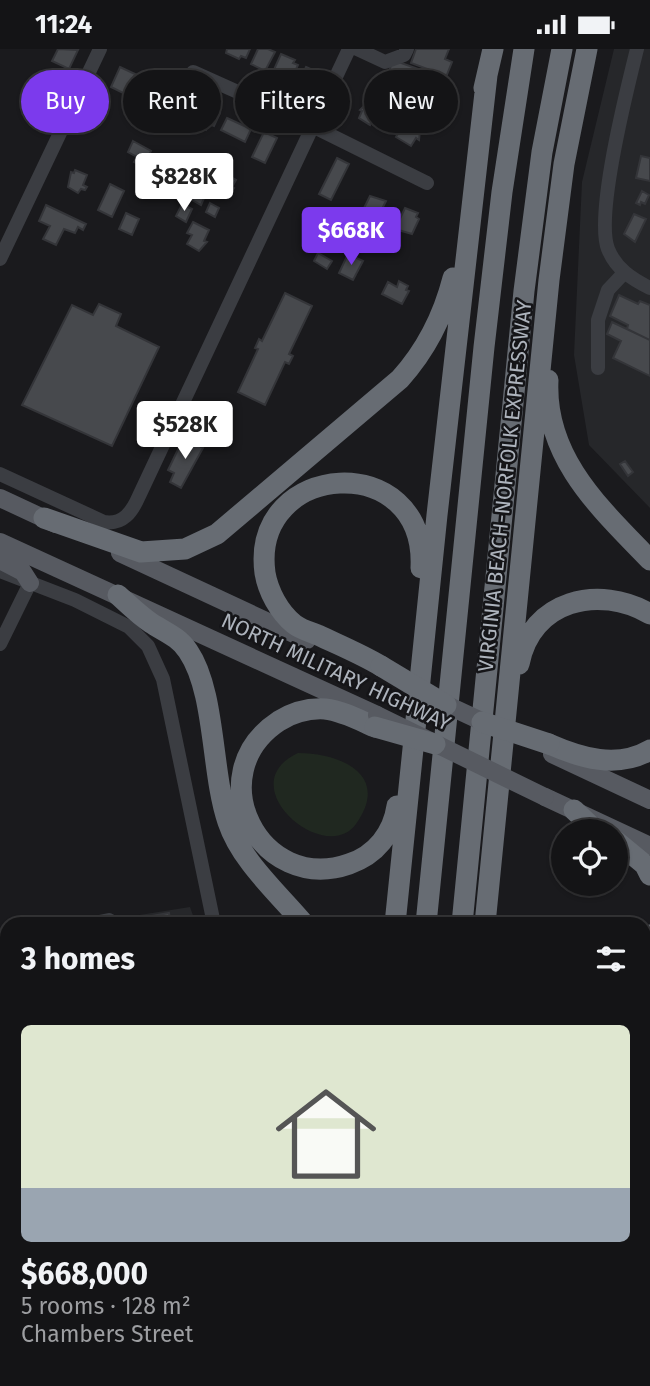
<!DOCTYPE html>
<html lang="en">
<head>
<meta charset="utf-8">
<style>
	:root { --surface:#141416; --page:#1d1d1f; --text:#f1f3f6; --muted:#9d9ea1; --line:#333335; --accent:#7c3aed }
	body { margin:0; font-family:"Fira Sans",sans-serif; background:var(--page); color:var(--text); height:100vh; display:flex; flex-direction:column; font-size:26px; white-space:nowrap }
	* { box-sizing:border-box; margin:0 }
	p { font-size:23px; color:var(--muted) }
	.icon { flex:none; width:38px; height:38px; fill:none; stroke:currentColor; stroke-width:2; stroke-linecap:round; stroke-linejoin:round }
	.map { position:relative; flex:1; overflow:hidden }
	.side { position:absolute; left:0px; top:868px; width:651px; height:469px; display:flex; flex-direction:column; background:var(--surface); border-radius:21px 21px 0 0; box-shadow:0 2px 5px #0004,0 0 0 2px var(--line) }
	.side>* { flex:none }
	.hud { position:absolute; left:21px; top:21px; width:609px; height:63px; display:flex; gap:14px }
	.buttons { position:absolute; left:551px; top:770px; display:grid; gap:14px }
	.buttons a { display:grid; place-items:center; width:77px; height:77px; border-radius:50%; background:var(--surface); box-shadow:0 2px 5px #0004,0 0 0 2px var(--line); font-size:35px }
	.price { position:absolute; translate:-50% -60px; padding:0 16px; border-radius:7px; background:#fff; color:#222; font-size:23px; line-height:46px; filter:drop-shadow(0 2px 4px #0008) }
	.price::after { content:''; position:absolute; left:50%; top:42px; width:21px; height:16px; margin-left:-10px; background:inherit; clip-path:polygon(0 0,100% 0,50% 100%) }
	.price.active { background:var(--accent); color:#fff }
	ul { padding:0; list-style:none }
	li { display:grid; align-content:center; gap:14px; height:371px; padding:0 21px }
	li+li { border-top:2px solid var(--line) }
	li span { display:grid; place-items:center; height:217px; border-radius:10px; color:#555 }
	li>.icon { margin-inline-start:auto }
	span .icon { width:126px; height:126px; fill:#fffc; stroke-width:1 }
	li b { font-size:30px }
	h2 { display:flex; justify-content:space-between; align-items:center; height:84px; padding:0 21px; font-size:30px }
	.chip { padding:0 24px; border-radius:32px; background:var(--surface); box-shadow:0 2px 5px #0004,0 0 0 2px var(--line); font-size:24px; line-height:63px }
	.chip.active { background:var(--accent); color:#fff }
	.status { display:flex; justify-content:space-between; align-items:center; height:49px; padding:0 35px; background:var(--surface); direction:ltr }
	.status svg { height:19px; fill:currentColor }
	.map>svg:first-child { display:block }
	.built { fill:#26272a }
	.green { fill:#202820 }
	.building { fill:#47494d; stroke:#343539; stroke-width:2 }
	.lines { fill:none; stroke-linecap:round; stroke-linejoin:round }
	.minor { stroke:#3b3d42; stroke-width:14 }
	.major { stroke:#575a61; stroke-width:18 }
	.highway { stroke:#676c73; stroke-width:21 }
	.tram { stroke:#4e5157; stroke-width:2 }
	.major-bridge { stroke:#575a61; stroke-width:18 }
	.highway-bridge { stroke:#676c73; stroke-width:21 }
	.labels { text-anchor:middle; stroke-width:5; stroke-linejoin:round; paint-order:stroke }
	.street-label { font-size:21px; fill:#adb3bc; stroke:#151518 }
</style>
</head>
<body>
<div class="status"><b>11:24</b><svg viewBox="0 0 49 12"><path d="M0 12V9h3v3zM5 12V6h3v6zM10 12V3h3v9zM15 12V0h3v12zM26 1h20v11H26zM47 4h2v5h-2z"/></svg></div>
<div class="map">
<svg width="650" height="1337" viewBox="0 0 650 1337">
	<rect width="100%" height="100%" fill="#1a1a1d"/>
	<path class="built" d="M614,0h36v459l-61,-63 -15,-90 8,-173z
		M190,858l6,17h-113z
		M7,887v132l-7,2v-133z
		M650,1217v120h-55l3,-7h46v-100z"/>
	<path class="green" d="M298,704c43,0 93,22 58,71 -31,43 -127,-39 -58,-71z
		M7,1269v61h326l-1,7h-332v-64z"/>
	<path class="building" d="M58,0l20,1 -9,19 -17,-8z
		M227,0h23l-4,9 -5,-2 -2,3 -13,-6z
		M258,0h10l7,3 -10,19 -14,-7z
		M416,0h33l-4,10 7,3 -18,45 -16,-7 2,-5 -7,-3 -2,4 -27,-11 9,-25 39,14 1,-3 -22,-8z
		M281,5l14,6 -2,3 5,2 -7,15 -5,-2 -1,2 -13,-6z
		M120,18l15,7 -10,20 -14,-7z
		M306,18l14,6 -9,20 -14,-7z
		M165,38l20,10 -7,15 -20,-10z
		M368,53l4,2 1,-2 11,9 -4,6 -5,-2 -5,10 -11,-7 3,-7 -2,-1z
		M202,54l18,10 -6,13 -5,-2 -3,6 -14,-6z
		M227,69l24,11 -6,13 -24,-12z
		M400,72l20,10 -1,9 -3,-2 -5,8 -15,-9 4,-7 -4,-2z
		M264,83l13,6 -12,25 -13,-6z
		M133,92l18,10 -8,15 -9,-4 3,-5 -9,-5z
		M641,107l9,2v23l-14,-3z
		M337,109l12,6 -18,36 -12,-6z
		M75,121l12,5 -4,10 4,2 -2,3 -4,-1 -3,4 -10,-6 3,-15 3,1z
		M149,121l10,5 -5,10 -10,-5z
		M218,121l18,10 -4,7 2,1 -7,9 -12,-6 5,-9 -7,-3z
		M110,135l14,7 -12,26 -14,-7z
		M642,142l7,4 -4,9 -4,-2 -1,3 -4,-2z
		M197,143l8,4 -4,9 -9,-5z
		M370,147l16,5 -7,14 -15,-7z
		M210,154l9,5 -4,9 -9,-5z
		M182,155l10,5 -6,13 -10,-6z
		M46,156l40,19 -3,6 -5,-3 -3,6 -11,-4 -8,16 -13,-6 7,-13 -11,-5z
		M405,159l13,5 -2,4 3,2 -7,15 -17,-5z
		M126,164l13,6 -7,16 -13,-6z
		M634,165l12,5 -11,23 -11,-8z
		M193,173l16,8 -5,11 3,1 -8,9 -12,-7 5,-9 -5,-2z
		M314,173l25,14 -6,11 -7,-4 -4,7 -17,-8z
		M318,204l14,8 -5,8 -13,-8z
		M348,205l15,7 -10,19 -14,-7z
		M399,232l9,5 -2,4 3,1 -7,13 -20,-10 6,-12 9,5z
		M285,244l27,13 -23,48 4,2 -4,8 -4,-2 -20,43 -27,-13 20,-43 -3,-1 4,-9 3,2z
		M619,246l19,9 2,-3 10,4v35l-23,-11 1,-4 -18,-9z
		M99,255l22,10 -5,12 43,21 -47,99 -90,-41 50,-100 21,10z
		M612,273l38,18v36l-37,-18 8,-17 -14,-7z
		M184,388l19,6 -2,4 2,1 -22,40 -11,-6 4,-9 -6,-3z
		M625,412l8,11 -5,4 -8,-12z
		M169,864l2,11h-13l-1,-6 -6,1v-3z
		M7,1154v24l-7,3v-23z"/>
	<g class="lines">
		<path class="minor" d="M357,0l28,13 19,-7 3,-6
			M637,0c-10,40 -42,166 -29,200 8,20 24,30 42,39
			M193,23l105,47 129,64
			M0,210l100,-210
			M598,319v-48l10,-30 16,-17
			M0,425l104,48c19,3 28,-10 35,-26l210,-447
			M0,522l75,29 54,27 19,19 15,33 51,245
			M0,595l30,-61
			M89,875l20,-4 7,4
			M0,891l7,-1
			M644,982l6,-11
			M644,1131l6,-12
			M644,1304l6,-13
			M275,1337l1,-7
			M305,1337l2,-7
			M547,1337l3,-7
			M629,1337l3,-7"/>
		<path class="major" d="M0,449l56,26
			M0,493l377,173
			M120,504l187,87
			M0,511l23,12 7,11
			M552,705l98,46
			M545,748l105,49"/>
		<path class="highway" d="M484,39l9,-39
			M548,331c-4,78 53,129 102,180
			M44,469l97,34 44,-3 32,-15 183,-155c27,-30 43,-62 53,-101
			M118,546c10,9 21,20 33,28 14,9 28,14 37,28 28,41 23,122 40,171 13,39 50,71 76,102
			M519,615c12,-64 80,-80 131,-50
			M381,617c-20,-12 -42,-21 -63,-31 -8,-3 -18,-6 -24,-11 -15,-12 -26,-33 -29,-51 -15,-113 162,-125 156,-5
			M375,678c-16,-7 -32,-16 -50,-18 -16,-1 -33,4 -46,12 -81,53 -19,174 70,143 27,-9 44,-31 48,-58
			M549,695c32,14 68,25 101,6
			M574,761l22,21
			M616,792l29,24 5,10
			M395,875l42,-409 50,-440
			M426,875l58,-577 18,-155 22,-143
			M462,875l62,-633 18,-139 20,-103
			M485,875l64,-644 15,-116 23,-115
			M644,898l6,-12
			M644,928l6,-7
			M348,1337l2,-7
			M369,1337l1,-7
			M402,1337l1,-7
			M424,1337l2,-7"/>
		<path class="tram" d="M644,1178l6,-12
			M644,1196l6,-13
			M569,1337l3,-7"/>
		<path class="major-bridge" d="M434,650l60,28
			M377,666l168,82"/>
		<path class="highway-bridge" d="M381,617l65,39
			M482,673l67,22
			M375,678l60,17"/>
	</g>
	<g class="labels">
		<g class="street-label">
			<text transform="translate(505 437) rotate(-84)" y="7">VIRGINIA BEACH-NORFOLK EXPRESSWAY</text>
			<text transform="translate(336 623) rotate(25)" y="7">NORTH MILITARY HIGHWAY</text>
		</g>
	</g>
</svg>
<div class="buttons">
<a><svg class="icon" aria-label="locate" viewBox="0 0 24 24"><circle cx="12" cy="12" r="6"/><path d="M12 2v4M12 18v4M2 12h4M18 12h4"/></svg></a>
</div>
<b class="price" style="left:184px;top:164px">$828K</b>
<b class="price active" style="left:351px;top:218px">$668K</b>
<b class="price" style="left:185px;top:412px">$528K</b>
<div class="hud">
<a class="chip active">Buy</a>
<a class="chip">Rent</a>
<a class="chip">Filters</a>
<a class="chip">New</a>
</div>
<section class="side">
<h2>3 homes<svg class="icon" aria-label="filters" viewBox="0 0 24 24"><path d="M4 7h16M4 17h16"/><circle cx="9" cy="7" r="2"/><circle cx="15" cy="17" r="2"/></svg></h2>
<ul>
<li><span style="background:linear-gradient(#dfe7d0 75%,#9aa5b1 0)"><svg class="icon" aria-label="home" viewBox="0 0 24 24"><path d="M3 11l9-7 9 7M6 9v11h12V9"/></svg></span><div><b>$668,000</b><p>5 rooms · 128 m²</p><p>Chambers Street</p></div></li>
</ul>
</section>
</div>
</body>
</html>
